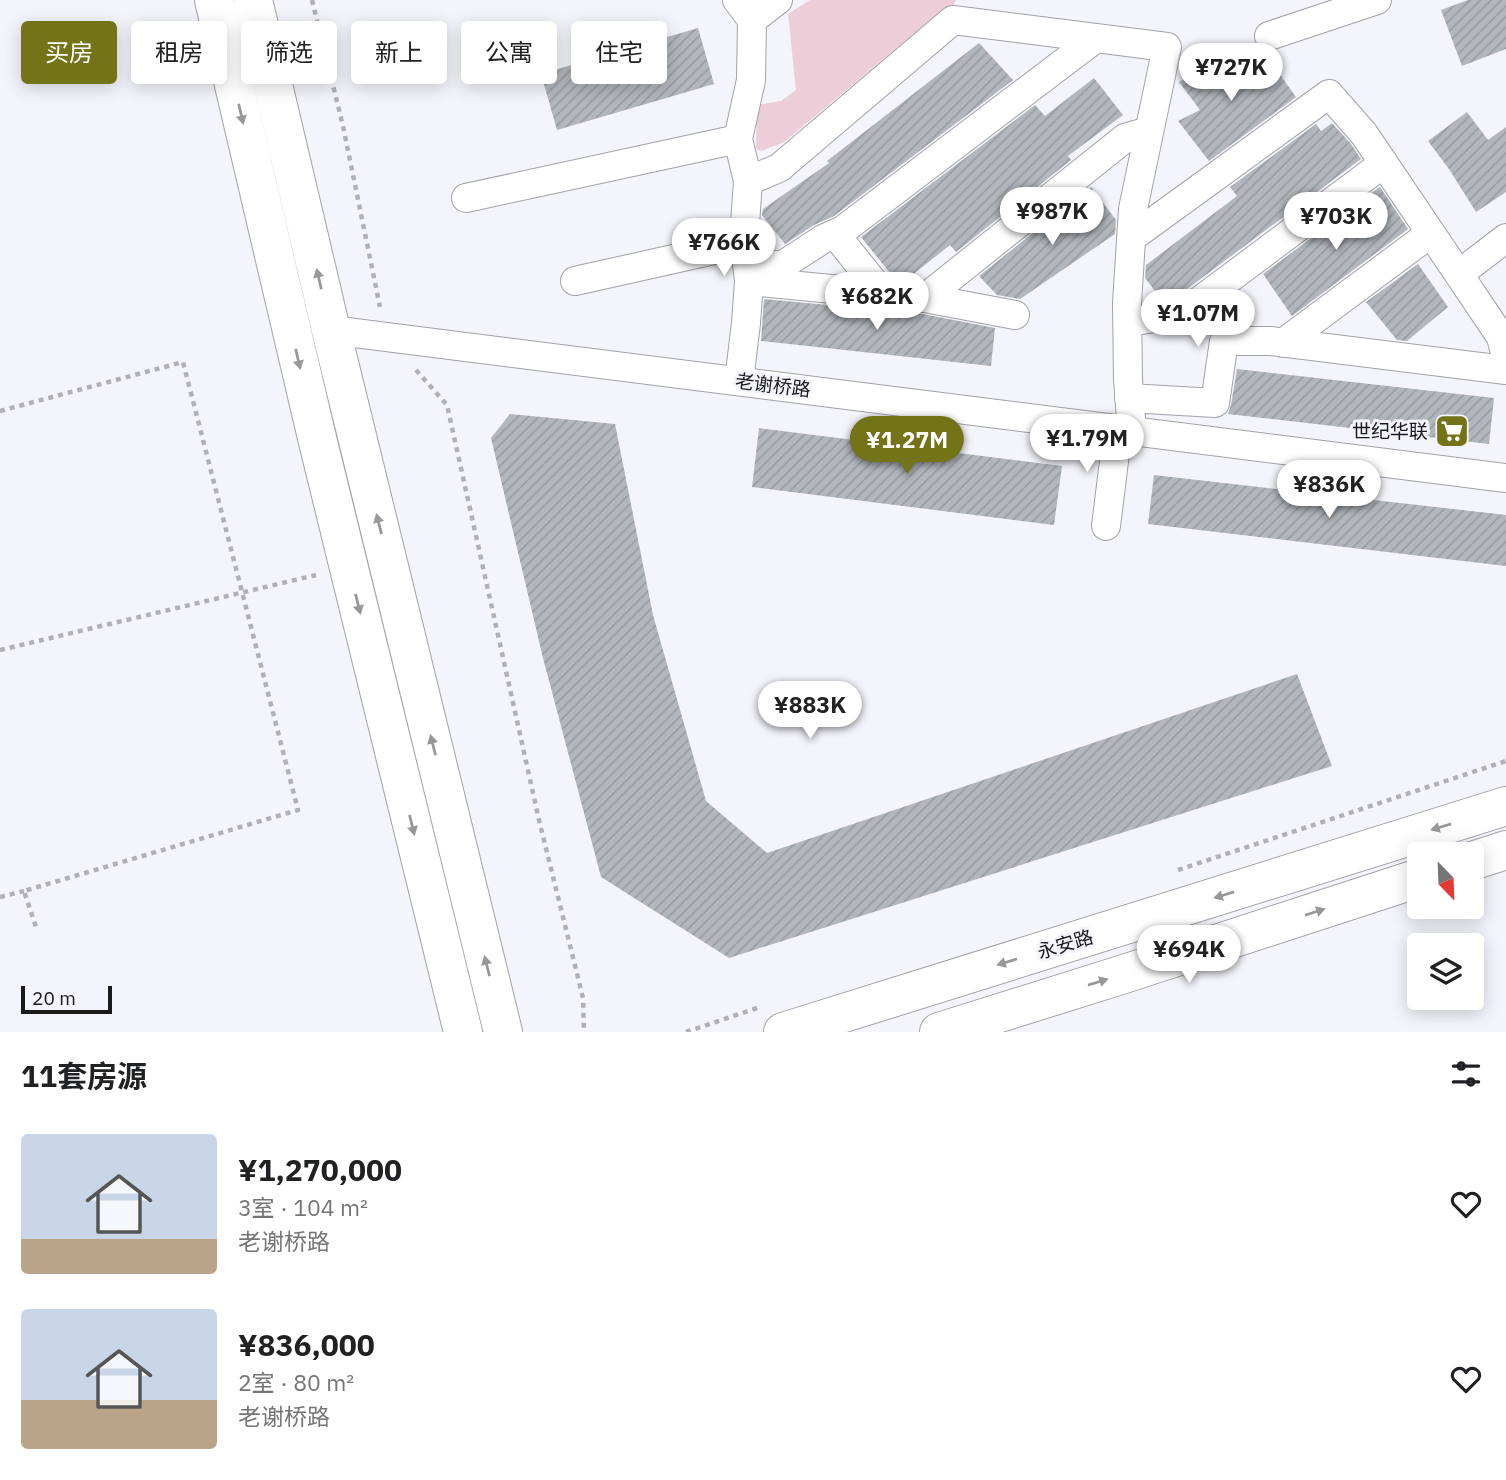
<!DOCTYPE html>
<html lang="zh">
<head>
<meta charset="utf-8">
<style>
	:root { --surface:#fff; --page:#f2f2f2; --text:#202124; --muted:#757577; --accent:#737318 }
	body { margin:0; font-family:"IBM Plex Sans","Noto Sans SC",sans-serif; background:var(--page); color:var(--text); height:100vh; display:flex; flex-direction:column; font-size:26px; white-space:nowrap }
	* { box-sizing:border-box; margin:0 }
	p { font-size:23px; color:var(--muted) }
	.icon { flex:none; width:38px; height:38px; fill:none; stroke:currentColor; stroke-width:2; stroke-linecap:round; stroke-linejoin:round }
	.map { position:relative; height:1032px; overflow:hidden }
	.side { display:flex; flex-direction:column; background:var(--surface); flex:1 }
	.side>* { flex:none }
	.guide { position:absolute; left:21px; top:21px; width:700px; height:63px; display:flex; gap:14px }
	.needle { width:46px; rotate:157deg }
	.fabs { position:absolute; left:1407px; top:842px; display:grid; gap:14px }
	.fabs a { display:grid; place-items:center; width:77px; height:77px; border-radius:7px; background:var(--surface); box-shadow:0 4px 18px #0003; font-size:35px }
	.scale { position:absolute; left:21px; bottom:18px; width:91px; box-sizing:border-box; padding-left:7px; border:4px solid #1a1a1c; border-top:0; font-size:19px; line-height:24px; white-space:nowrap; color:#1a1a1c; -webkit-text-stroke:5px #f4f4fc; paint-order:stroke }
	.price { position:absolute; translate:-50% -60px; padding:0 16px; border-radius:24px; background:#fff; color:#222; font-size:23px; line-height:46px; filter:drop-shadow(0 2px 4px #0008) }
	.price::after { content:''; position:absolute; left:50%; top:42px; width:21px; height:16px; margin-left:-10px; background:inherit; clip-path:polygon(0 0,100% 0,50% 100%) }
	.price.on { background:var(--accent); color:#fff }
	ul { padding:0; list-style:none }
	li { display:flex; align-items:center; gap:21px; height:175px; padding:0 21px }
	li span { display:grid; place-items:center; flex:none; width:196px; height:140px; border-radius:7px; color:#555 }
	li>.icon { margin-inline-start:auto }
	span .icon { width:84px; height:84px; fill:#fffc; stroke-width:1 }
	li b { font-size:30px }
	h2 { display:flex; justify-content:space-between; align-items:center; height:84px; padding:0 21px; font-size:30px }
	.chip { padding:0 24px; border-radius:7px; background:var(--surface); box-shadow:0 4px 18px #0003; font-size:24px; line-height:63px }
	.chip.on { background:var(--accent); color:#fff }
	.map>svg:first-child { display:block }
	.green { fill:#edcdd8 }
	.building { fill:url(#building-hatch) }
	.lines { fill:none; stroke-linecap:round; stroke-linejoin:round }
	.street-casing { stroke:#a1a1a8; stroke-width:30 }
	.secondary-casing { stroke:#a1a1a8; stroke-width:40 }
	.path { stroke:#b0b0b6; stroke-width:4.5; stroke-dasharray:5 5; stroke-linecap:butt }
	.street { stroke:#fff; stroke-width:28 }
	.secondary { stroke:#fff; stroke-width:38 }
	.oneway { fill:#989899 }
	.labels { text-anchor:middle; stroke-width:6; stroke-linejoin:round; paint-order:stroke }
	.street-label { font-size:19px; fill:#1a1a1c; stroke:#f4f4fc }
	.poi-label { font-size:19px; fill:#1a1a1c; stroke:#f4f4fc; text-anchor:end }
</style>
</head>
<body>
<div class="map">
<svg width="1506" height="1032" viewBox="0 0 1506 1032">
	<defs>
		<pattern id="building-hatch" width="6" height="6" patternUnits="userSpaceOnUse" patternTransform="scale(1.75)"><rect width="6" height="6" fill="#b2b7bd"/><path d="M-1 1l2-2M0 6l6-6M5 7l2-2" fill="none" stroke="#989da2"/></pattern>
	</defs>
	<rect width="100%" height="100%" fill="#f4f4fc"/>
	<path class="green" d="M810,0h146l-4,8 -11,3 -157,131 -22,9 -6,-2 1,-44 24,-4 15,-11 -8,-76z"/>
	<path class="building" d="M1468,0h38v49l-44,17 -21,-56z
		M698,28l16,56 -157,46 -16,-56z
		M979,43l34,37 -179,136 -20,9 -29,19 -23,-29 1,-6 66,-46 -2,-2z
		M1224,53l20,27 28,-17 24,34 -87,64 -31,-40 22,-11 -21,-28z
		M1094,78l29,37 -55,41 3,4 -115,92 -6,-7 -44,35 -12,-2 -33,-41 174,-132 10,11z
		M1467,112l21,28 18,-13v65l-30,20 -27,-43 -21,-28z
		M1332,123l19,21 10,15 -186,139 -13,2 -17,-22 1,-13 91,-69 -7,-9 86,-63 5,7z
		M1091,187l25,33 -1,14 -95,65 -23,-4 -18,-19z
		M1380,187l28,42 -116,87 -29,-42z
		M1418,264l30,43 -41,34 -10,-1 -31,-38z
		M764,299l159,15 72,14 -4,38 -230,-25z
		M1237,369l257,29 -5,46 -261,-30 3,-9z
		M510,414l105,10 38,191 53,186 61,52 530,-179 35,92 -603,192 -128,-81 -58,-219 -52,-220z
		M759,428l303,38 -8,59 -302,-38z
		M1154,475l352,40v51l-358,-42z"/>
	<g class="lines">
		<g class="street-casing">
			<path id="street" d="M737,0l15,20 -1,60 -13,59 10,42 31,-13 174,-148 214,27 -34,162 -6,94 1,77 4,51
				M752,20l26,-20
				M1269,36l108,-36
				M466,198l272,-59
				M835,234l48,60
				M1131,238l198,-144 35,40 137,203 5,20
				M747,264l36,1 40,-26 20,-9 253,-192
				M1459,274l47,-36
				M575,281l170,-38
				M749,281l176,17 200,-160 24,-7
				M925,298l90,17
				M1128,322l54,-8 202,-151
				M331,330l1175,148
				M1283,343l148,-110
				M739,381l7,-58 3,-42 -5,-43 4,-57
				M1129,398l86,5 9,-62h46l236,29
				M1106,526l12,-97"/>
		</g>
		<g class="secondary-casing">
			<path id="secondary" d="M214,0l104,442 145,590
				M253,0l78,330 172,702
				M1472,861l34,-11
				M783,1032l723,-226
				M939,1032l185,-58 295,-96"/>
		</g>
		<path class="path" d="M312,0l31,126 37,181
			M416,370l31,35 92,415 44,178 1,34
			M0,411l183,-49 115,448 -274,81 12,36
			M0,650l316,-75
			M1178,870l328,-109
			M0,897l24,-6
			M686,1032l71,-24"/>
		<use href="#street" class="street"/>
		<use href="#secondary" class="secondary"/>
	</g>
	<defs><path id="oneway-solid" d="M-6-.8H1V-3.2L6.5 0L1 3.2V.8H-6Z" transform="scale(1.75)"/></defs>
	<g class="oneway">
		<use href="#oneway-solid" transform="translate(241 114) rotate(77)"/>
		<use href="#oneway-solid" transform="translate(319 279) rotate(-103)"/>
		<use href="#oneway-solid" transform="translate(298 359) rotate(77)"/>
		<use href="#oneway-solid" transform="translate(379 524) rotate(-104)"/>
		<use href="#oneway-solid" transform="translate(358 604) rotate(76)"/>
		<use href="#oneway-solid" transform="translate(433 745) rotate(-104)"/>
		<use href="#oneway-solid" transform="translate(412 825) rotate(76)"/>
		<use href="#oneway-solid" transform="translate(1441 827) rotate(163)"/>
		<use href="#oneway-solid" transform="translate(1224 895) rotate(163)"/>
		<use href="#oneway-solid" transform="translate(1315 912) rotate(-18)"/>
		<use href="#oneway-solid" transform="translate(1007 962) rotate(163)"/>
		<use href="#oneway-solid" transform="translate(487 966) rotate(-104)"/>
		<use href="#oneway-solid" transform="translate(1098 982) rotate(-17)"/>
	</g>
	<defs>
		<g id="supermarket-square" transform="scale(1.75)"><rect x="-9" y="-9" width="18" height="18" rx="4" fill="#737318" stroke="#f4f4fc"/><path d="M-6-5.5h2.5l.6 2H6L4.5 2H-2.5L-4.4-4H-6ZM-1.5 3.2a1.3 1.3 0 1 0 .1 0ZM3 3.2a1.3 1.3 0 1 0 .1 0Z" fill="#fff"/></g>
	</defs>
	<g fill-rule="evenodd">
		<use href="#supermarket-square" x="1452" y="431"/>
	</g>
	<g class="labels">
		<g class="street-label">
			<text transform="translate(773 385) rotate(7)" y="7">老谢桥路</text>
			<text transform="translate(1065 944) rotate(-17)" y="7">永安路</text>
		</g>
		<g class="poi-label">
			<text x="1428" y="438">世纪华联</text>
		</g>
	</g>
</svg>
<div class="fabs">
<a><svg class="needle" viewBox="-14 -14 28 28"><path d="M0-13l5 13h-10z" fill="#e53935"/><path d="M0 13l5-13h-10z" fill="#757577"/></svg></a>
<a><svg class="icon" aria-label="layers" viewBox="0 0 24 24"><path d="M12 4l9 5-9 5-9-5zM3 14l9 5 9-5"/></svg></a>
</div>
<div class="scale">20 m</div>
<b class="price" style="left:1231px;top:103px">¥727K</b>
<b class="price" style="left:1052px;top:247px">¥987K</b>
<b class="price" style="left:1336px;top:252px">¥703K</b>
<b class="price" style="left:724px;top:278px">¥766K</b>
<b class="price" style="left:877px;top:332px">¥682K</b>
<b class="price" style="left:1198px;top:349px">¥1.07M</b>
<b class="price" style="left:1087px;top:474px">¥1.79M</b>
<b class="price on" style="left:907px;top:476px">¥1.27M</b>
<b class="price" style="left:1329px;top:520px">¥836K</b>
<b class="price" style="left:810px;top:741px">¥883K</b>
<b class="price" style="left:1189px;top:985px">¥694K</b>
<div class="guide">
<a class="chip on">买房</a>
<a class="chip">租房</a>
<a class="chip">筛选</a>
<a class="chip">新上</a>
<a class="chip">公寓</a>
<a class="chip">住宅</a>
</div>
</div>
<section class="side">
<h2>11套房源<svg class="icon" aria-label="filters" viewBox="0 0 24 24"><path d="M4 7h16M4 17h16"/><circle cx="9" cy="7" r="2"/><circle cx="15" cy="17" r="2"/></svg></h2>
<ul>
<li><span style="background:linear-gradient(#c9d6e8 75%,#b9a48a 0)"><svg class="icon" aria-label="home" viewBox="0 0 24 24"><path d="M3 11l9-7 9 7M6 9v11h12V9"/></svg></span><div><b>¥1,270,000</b><p>3室 · 104 m²</p><p>老谢桥路</p></div><svg class="icon" aria-label="heart" viewBox="0 0 24 24"><path d="M12 20l-8-8c-3-5 5-10 8-4 3-6 11-1 8 4z"/></svg></li>
<li><span style="background:linear-gradient(#c9d6e8 65%,#b9a48a 0)"><svg class="icon" aria-label="home" viewBox="0 0 24 24"><path d="M3 11l9-7 9 7M6 9v11h12V9"/></svg></span><div><b>¥836,000</b><p>2室 · 80 m²</p><p>老谢桥路</p></div><svg class="icon" aria-label="heart" viewBox="0 0 24 24"><path d="M12 20l-8-8c-3-5 5-10 8-4 3-6 11-1 8 4z"/></svg></li>
</ul>
</section>
</body>
</html>
